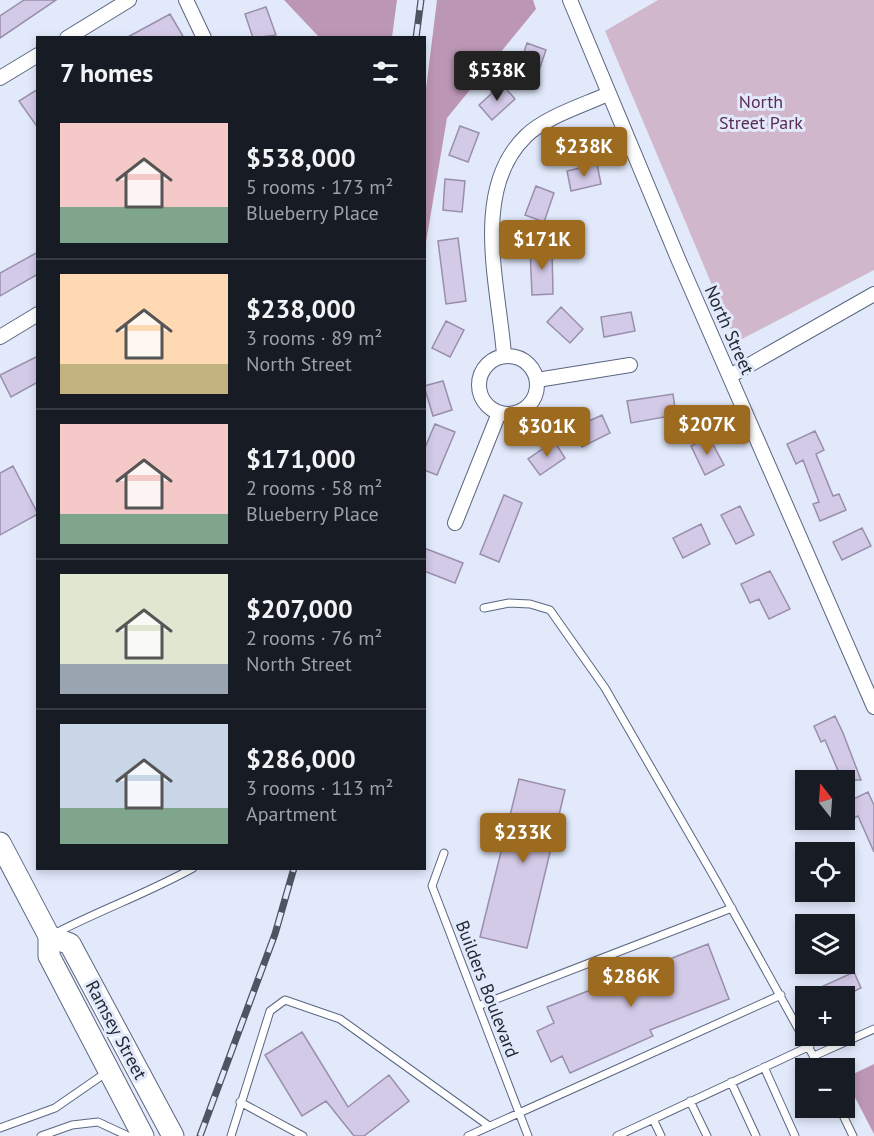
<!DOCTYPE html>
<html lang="en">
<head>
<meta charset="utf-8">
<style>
	:root { --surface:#171b24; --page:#20242c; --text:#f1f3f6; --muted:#9ea1a6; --line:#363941; --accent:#9d6b1f }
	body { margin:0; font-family:"PT Sans",sans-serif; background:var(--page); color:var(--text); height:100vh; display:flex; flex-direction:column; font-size:22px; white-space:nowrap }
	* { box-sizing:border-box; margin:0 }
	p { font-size:20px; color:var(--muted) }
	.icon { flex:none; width:33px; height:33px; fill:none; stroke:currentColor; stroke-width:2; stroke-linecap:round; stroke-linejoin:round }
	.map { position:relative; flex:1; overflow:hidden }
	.side { position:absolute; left:36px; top:36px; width:390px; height:834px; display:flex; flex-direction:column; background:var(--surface); border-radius:0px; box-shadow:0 3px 9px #0003 }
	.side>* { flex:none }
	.needle { width:39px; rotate:343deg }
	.buttons { position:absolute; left:795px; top:770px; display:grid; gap:12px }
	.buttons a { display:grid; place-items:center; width:60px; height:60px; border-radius:0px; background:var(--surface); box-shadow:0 3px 9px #0003; font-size:30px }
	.price { position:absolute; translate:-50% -51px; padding:0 14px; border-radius:6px; background:var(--accent); color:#fff; font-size:20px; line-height:39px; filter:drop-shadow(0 2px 3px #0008) }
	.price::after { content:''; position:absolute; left:50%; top:36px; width:18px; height:14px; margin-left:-9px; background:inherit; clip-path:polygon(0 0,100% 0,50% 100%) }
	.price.selected { background:#222; color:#fff }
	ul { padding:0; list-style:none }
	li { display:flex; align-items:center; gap:18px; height:150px; padding:0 24px }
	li+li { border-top:2px solid var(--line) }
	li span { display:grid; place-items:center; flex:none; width:168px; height:120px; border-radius:0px; color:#555 }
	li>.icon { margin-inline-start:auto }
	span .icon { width:72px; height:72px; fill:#fffc; stroke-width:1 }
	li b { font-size:26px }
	h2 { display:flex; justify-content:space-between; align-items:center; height:72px; padding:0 24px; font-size:26px }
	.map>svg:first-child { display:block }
	.green { fill:#d1b7cc }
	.forest { fill:#bc96b5 }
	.building { fill:#d3cae8; stroke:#998fac; stroke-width:1.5 }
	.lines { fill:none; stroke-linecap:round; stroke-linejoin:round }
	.lane-casing { stroke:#5b6680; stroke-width:9 }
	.street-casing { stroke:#5b6680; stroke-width:16 }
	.primary-casing { stroke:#5b6680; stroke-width:23 }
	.lane { stroke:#fff; stroke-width:7 }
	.street { stroke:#fff; stroke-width:14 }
	.primary { stroke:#fff; stroke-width:21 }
	.rail-casing { stroke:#4e5461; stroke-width:7 }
	.rail { stroke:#e1e9fb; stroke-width:4.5; stroke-dasharray:14; stroke-linecap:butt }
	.labels { text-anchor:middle; stroke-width:6; stroke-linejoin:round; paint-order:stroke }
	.park-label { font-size:18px; fill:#5c2c55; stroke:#e1e9fb }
	.street-label { font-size:18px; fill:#232833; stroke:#e1e9fb }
</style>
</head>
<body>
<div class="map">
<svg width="874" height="1136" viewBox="0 0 874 1136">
	<rect width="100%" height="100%" fill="#e1e9fb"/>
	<path class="green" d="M658,0h216v270l-138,72 -131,-311z"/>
	<path class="forest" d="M284,0h113l-5,37h-73z
		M437,0h96l3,9 -89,109 -22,130 -1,-143z
		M874,1064v70l-29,-56z"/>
	<path class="building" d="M24,0h32l-56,38v-22z
		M266,7l10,28 -23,3 -8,-24z
		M170,14l14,24h-58z
		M527,43l19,7 -10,29 -19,-6z
		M502,84l13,15 -23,21 -13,-15z
		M38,89v39l-19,-27z
		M460,126l19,7 -11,29 -19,-7z
		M597,164l4,20 -30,7 -4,-20z
		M445,179l20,2 -3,31 -19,-2z
		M536,186l18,7 -10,29 -19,-7z
		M458,238l8,63 -20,3 -8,-63z
		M530,248h22l1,46 -21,1z
		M38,252v22l-38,22v-23z
		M561,307l22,22 -13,14 -23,-21z
		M631,312l4,19 -31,6 -3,-20z
		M446,321l18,9 -14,27 -18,-9z
		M38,356v26l-27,15 -11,-22z
		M443,381l9,29 -19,6 -9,-30z
		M673,394l3,21 -45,8 -4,-22z
		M602,415l8,18 -28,14 -8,-19z
		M435,424l20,8 -18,43 -13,-5v-20z
		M815,431l9,19 -8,4 17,42 6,-2 7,16 -26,11 -7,-17 6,-2 -16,-42 -7,4 -9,-20z
		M709,437l15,28 -19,10 -14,-29z
		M554,441l11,17 -25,17 -12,-16z
		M13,466l25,48 -38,21v-62z
		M504,495l18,8 -23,59 -19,-8z
		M740,506l14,29 -18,9 -15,-29z
		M701,524l9,20 -27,14 -10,-20z
		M862,528l9,18 -29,14 -9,-18z
		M424,548l39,15 -8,20 -31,-12z
		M770,571l20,38 -21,10 -10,-20 -9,4 -9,-19z
		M835,716l8,17 18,47h-19l-17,-40 -4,2 -7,-16z
		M519,779l46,11 -38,158 -47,-11z
		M868,792l6,13v47l-16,-36 -4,2 -7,-16z
		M708,944l21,55 -79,31 3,6 -83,37 -8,-17 -11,6 -14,-31 17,-8 -7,-16z
		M854,972l7,16 -16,8h-20l-4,-9z
		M302,1032l46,75 41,-32 20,26 -45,35h-10l-28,-35 -24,15 -37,-61z"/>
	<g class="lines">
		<g class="lane-casing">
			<path id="lane" d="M484,608l25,-5 21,1 20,6 55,78 112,194 103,186
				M444,853l-12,33 96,250
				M54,934c46,-24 94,-41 139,-66
				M478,1006l254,-98
				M814,1056l60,-27
				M764,1067l31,69
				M731,1082l25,54
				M690,1101l17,35
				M240,1102l63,34
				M839,1107l14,29
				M653,1119l8,17
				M0,1128l55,-20 52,-36
				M41,1136l31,-11 26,-3 30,14
				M231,1136l39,-125 15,-11 55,19 149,107
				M468,1136l313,-141
				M617,1136l193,-90"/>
		</g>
		<g class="street-casing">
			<path id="street" d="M186,0l18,38
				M570,0l109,261 195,446
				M67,38l62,-38
				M0,78l38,-23
				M0,337l38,-23
				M504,355c-5,-68 -34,-165 22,-219 19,-19 58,-31 82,-42
				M479 385a29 29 0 1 1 58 0a29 29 0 1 1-58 0Z
				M730,376l144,-82
				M537,380l93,-15
				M455,523l44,-110"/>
		</g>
		<g class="primary-casing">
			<path id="primary" d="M0,843l49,93v20l94,180
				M49,936l21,8 103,192"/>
		</g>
		<use href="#lane" class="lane"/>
		<use href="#street" class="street"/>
		<use href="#primary" class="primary"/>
		<g class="rail-casing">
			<path id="rail" d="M416,38l5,-38
				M200,1136l75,-202 19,-66"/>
		</g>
		<use href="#rail" class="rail"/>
	</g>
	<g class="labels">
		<g class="park-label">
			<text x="761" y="108">North<tspan x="761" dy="21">Street Park</tspan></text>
		</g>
		<g class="street-label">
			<text transform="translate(729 330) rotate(66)" y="6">North Street</text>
			<text transform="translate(487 989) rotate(69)" y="6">Builders Boulevard</text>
			<text transform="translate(116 1030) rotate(62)" y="6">Ramsey Street</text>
		</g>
	</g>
</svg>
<div class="buttons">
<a><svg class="needle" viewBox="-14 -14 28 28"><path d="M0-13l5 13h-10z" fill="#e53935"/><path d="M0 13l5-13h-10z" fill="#9ea1a6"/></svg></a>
<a><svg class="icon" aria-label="locate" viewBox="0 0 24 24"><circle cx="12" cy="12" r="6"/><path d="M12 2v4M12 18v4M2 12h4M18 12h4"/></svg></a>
<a><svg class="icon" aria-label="layers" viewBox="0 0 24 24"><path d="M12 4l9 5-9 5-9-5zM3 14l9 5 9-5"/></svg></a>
<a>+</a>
<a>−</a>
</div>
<b class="price selected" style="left:497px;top:102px">$538K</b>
<b class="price" style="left:584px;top:178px">$238K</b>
<b class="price" style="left:542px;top:271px">$171K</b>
<b class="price" style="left:707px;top:456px">$207K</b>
<b class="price" style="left:547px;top:458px">$301K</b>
<b class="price" style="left:523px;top:864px">$233K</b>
<b class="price" style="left:631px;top:1008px">$286K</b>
<section class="side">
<h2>7 homes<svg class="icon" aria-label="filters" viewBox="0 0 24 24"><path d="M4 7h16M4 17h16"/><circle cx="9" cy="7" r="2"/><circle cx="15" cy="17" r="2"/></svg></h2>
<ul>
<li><span style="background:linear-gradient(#f6c9c9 70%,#7fa58c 0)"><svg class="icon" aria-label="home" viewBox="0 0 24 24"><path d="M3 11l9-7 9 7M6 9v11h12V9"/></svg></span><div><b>$538,000</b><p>5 rooms · 173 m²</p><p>Blueberry Place</p></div></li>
<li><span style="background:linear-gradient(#ffd9b3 75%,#c2b280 0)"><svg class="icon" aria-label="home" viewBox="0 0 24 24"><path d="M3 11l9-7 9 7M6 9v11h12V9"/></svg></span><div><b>$238,000</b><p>3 rooms · 89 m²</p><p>North Street</p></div></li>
<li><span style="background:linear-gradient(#f6c9c9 75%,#7fa58c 0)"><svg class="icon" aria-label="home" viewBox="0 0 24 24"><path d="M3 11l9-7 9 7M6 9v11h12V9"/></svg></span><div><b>$171,000</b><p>2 rooms · 58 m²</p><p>Blueberry Place</p></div></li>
<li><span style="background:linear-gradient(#dfe7d0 75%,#9aa5b1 0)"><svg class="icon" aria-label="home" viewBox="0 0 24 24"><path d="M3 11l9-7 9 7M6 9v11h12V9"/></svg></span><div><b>$207,000</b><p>2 rooms · 76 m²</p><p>North Street</p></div></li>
<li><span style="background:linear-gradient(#c9d6e8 70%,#7fa58c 0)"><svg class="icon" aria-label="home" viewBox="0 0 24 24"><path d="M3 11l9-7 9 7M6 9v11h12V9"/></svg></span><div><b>$286,000</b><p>3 rooms · 113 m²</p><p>Apartment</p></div></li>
</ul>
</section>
</div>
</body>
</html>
